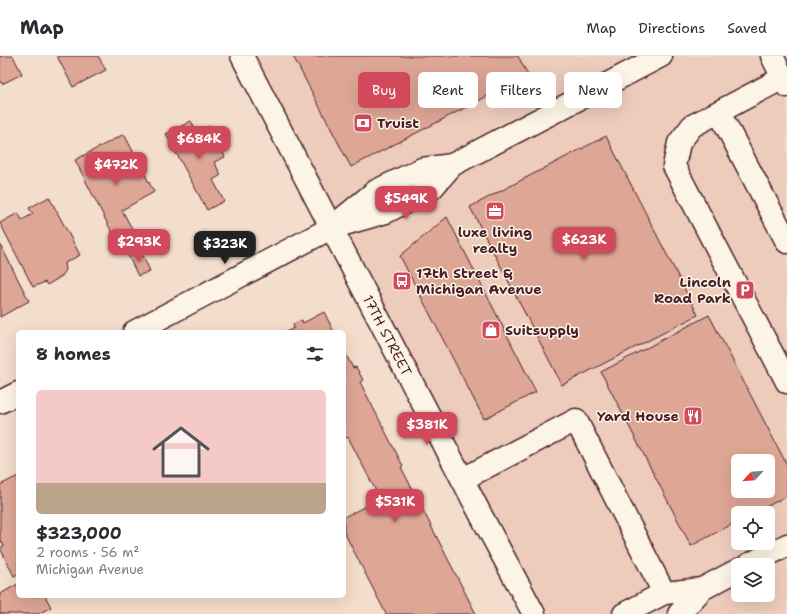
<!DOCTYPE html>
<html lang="en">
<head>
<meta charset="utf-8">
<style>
	:root { --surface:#fff; --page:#f2f2f3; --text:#2b2b33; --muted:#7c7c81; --line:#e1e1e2; --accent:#d1495b }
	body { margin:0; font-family:"Shantell Sans",sans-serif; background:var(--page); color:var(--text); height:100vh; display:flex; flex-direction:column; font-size:15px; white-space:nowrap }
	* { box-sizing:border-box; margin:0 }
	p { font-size:13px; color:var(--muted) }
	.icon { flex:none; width:22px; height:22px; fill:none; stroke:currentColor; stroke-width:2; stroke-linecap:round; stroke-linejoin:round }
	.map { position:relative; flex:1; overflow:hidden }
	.panel { position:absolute; left:16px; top:274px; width:330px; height:268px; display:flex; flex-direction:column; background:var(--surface); border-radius:6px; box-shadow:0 4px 16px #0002 }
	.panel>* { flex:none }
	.hud { position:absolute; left:358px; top:16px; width:369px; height:36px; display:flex; gap:8px }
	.needle { width:26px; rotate:244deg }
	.controls { position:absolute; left:731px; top:398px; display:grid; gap:8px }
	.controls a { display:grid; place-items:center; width:44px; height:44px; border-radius:6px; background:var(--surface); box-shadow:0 4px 16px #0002; font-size:20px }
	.price { position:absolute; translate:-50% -34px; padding:0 9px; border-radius:8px; background:var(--accent); color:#fff; font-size:13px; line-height:26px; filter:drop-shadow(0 1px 2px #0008) }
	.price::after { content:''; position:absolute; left:50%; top:24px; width:12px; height:9px; margin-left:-6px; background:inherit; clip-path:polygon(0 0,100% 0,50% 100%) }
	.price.active { background:#222; color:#fff }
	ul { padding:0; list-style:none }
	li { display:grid; align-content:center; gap:8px; height:212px; padding:0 20px }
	li span { display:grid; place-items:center; height:124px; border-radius:6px; color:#555 }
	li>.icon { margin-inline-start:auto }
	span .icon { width:72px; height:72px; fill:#fffc; stroke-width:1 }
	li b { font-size:17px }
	h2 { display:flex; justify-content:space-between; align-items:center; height:48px; padding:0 20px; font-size:17px }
	.chip { padding:0 14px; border-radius:6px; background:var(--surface); box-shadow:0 4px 16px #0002; font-size:14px; line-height:36px }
	.chip.active { background:var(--accent); color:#fff }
	header { display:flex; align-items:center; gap:24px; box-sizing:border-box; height:56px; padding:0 20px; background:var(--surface); border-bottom:1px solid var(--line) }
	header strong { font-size:19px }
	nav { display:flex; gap:22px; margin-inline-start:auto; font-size:14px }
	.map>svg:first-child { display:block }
	.built { fill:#edccbc; fill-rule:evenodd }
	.building { fill:#dea695; stroke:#4a1f2b; fill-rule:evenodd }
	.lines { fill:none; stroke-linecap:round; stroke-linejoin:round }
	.minor-casing { stroke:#4a1f2b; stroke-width:25 }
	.minor { stroke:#fcf5e5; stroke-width:22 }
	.labels { text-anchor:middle; stroke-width:3; stroke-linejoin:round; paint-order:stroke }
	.poi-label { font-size:14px; font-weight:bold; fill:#4a1f2b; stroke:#fcf5e5; text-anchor:start }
	.street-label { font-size:14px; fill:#4a1f2b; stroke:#fcf5e5 }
</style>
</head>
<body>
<header>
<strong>Map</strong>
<nav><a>Map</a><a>Directions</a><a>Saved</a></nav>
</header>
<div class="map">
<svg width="787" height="558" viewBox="0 0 787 558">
	<rect width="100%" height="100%" fill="#f3ddcd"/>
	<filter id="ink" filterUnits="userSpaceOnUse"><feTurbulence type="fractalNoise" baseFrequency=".025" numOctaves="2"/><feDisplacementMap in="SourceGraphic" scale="8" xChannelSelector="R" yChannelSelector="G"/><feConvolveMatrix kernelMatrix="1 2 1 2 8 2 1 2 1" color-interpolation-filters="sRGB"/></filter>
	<g filter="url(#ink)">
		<path class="built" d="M242,0h545v558h-253zM738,405h30v30h-30zM738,457h30v30h-30zM738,509h30v30h-30z"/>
		<path class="building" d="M0,0h13l9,18 -20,10 -2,-3z
			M57,0h41l8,14 -33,17z
			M293,0h225l10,19 -177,92z
			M191,65l6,12 12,-7 16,31 -11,5 7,13 -8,5 11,21 -17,9 -41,-76z
			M124,78l30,58 -32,18 18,34 -18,8 -47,-92z
			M606,80l92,179 -136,70 -92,-178z
			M49,141l31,58 -15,8 1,7 -4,6 -15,9 -2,-3 -12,5 -33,-64 18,-10 4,7 11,-6 -4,-6z
			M447,161l89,175 -52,27 -84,-163z
			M0,188l29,57 -29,16z
			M140,193l10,22 -12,5 -10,-21z
			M324,256l10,20h-48l8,-4 -1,-4 9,-4 1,3z
			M709,259l78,150v31l-33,17h-16v8l-47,25 -90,-174zM738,405h30v30h-30z
			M344,295l9,17 3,-1 7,13 -3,2 43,84 -2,1 75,147h-90l-42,-82v-15l36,-18 -32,-62 -4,2z
			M18,420v98l-4,2 -14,-28 4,-2 -4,-7v-54z
			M18,528v12h27l6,11 -13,7h-38v-20z"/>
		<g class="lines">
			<g class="minor-casing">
				<g id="minor">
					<path id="s1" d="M242,0l241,463 51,95"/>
					<path d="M772,0l15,30"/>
					<path d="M783,22l-91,48 -13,17 -5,23 113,216"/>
					<path d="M719,56l68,130"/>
					<path d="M331,172l45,-37 46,-22 30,-4 209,-109"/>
					<path d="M134,276l197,-104 55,-16 46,-24 20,-23"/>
					<path d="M0,346l18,-9"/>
					<path d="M463,423l113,-59 88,173"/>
					<path d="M748,509l39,-20"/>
					<path d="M624,558l40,-21 38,-4"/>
					<path d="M679,558l23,-25 36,-19"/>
				</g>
			</g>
			<use href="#minor" class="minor"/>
		</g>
	</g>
	<defs>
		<g id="bank-square" transform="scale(1)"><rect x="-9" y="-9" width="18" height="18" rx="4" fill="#d1495b" stroke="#fcf5e5"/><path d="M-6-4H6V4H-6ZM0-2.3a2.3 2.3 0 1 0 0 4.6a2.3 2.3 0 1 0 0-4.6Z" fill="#fff"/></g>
		<g id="office-square" transform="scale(1)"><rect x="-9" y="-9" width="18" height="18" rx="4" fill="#d1495b" stroke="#fcf5e5"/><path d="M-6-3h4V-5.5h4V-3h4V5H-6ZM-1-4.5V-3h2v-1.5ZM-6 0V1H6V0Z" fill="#fff"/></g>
		<g id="bus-square" transform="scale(1)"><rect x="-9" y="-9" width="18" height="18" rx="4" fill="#d1495b" stroke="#fcf5e5"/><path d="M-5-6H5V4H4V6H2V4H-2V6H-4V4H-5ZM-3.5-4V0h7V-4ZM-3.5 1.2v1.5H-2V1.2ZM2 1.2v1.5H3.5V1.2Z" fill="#fff"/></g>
		<g id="parking-square" transform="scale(1)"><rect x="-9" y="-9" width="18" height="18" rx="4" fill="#d1495b" stroke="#fcf5e5"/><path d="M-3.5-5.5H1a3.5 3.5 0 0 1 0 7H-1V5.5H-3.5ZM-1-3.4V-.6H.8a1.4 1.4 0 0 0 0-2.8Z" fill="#fff"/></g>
		<g id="shop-square" transform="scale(1)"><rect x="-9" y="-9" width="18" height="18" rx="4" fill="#d1495b" stroke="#fcf5e5"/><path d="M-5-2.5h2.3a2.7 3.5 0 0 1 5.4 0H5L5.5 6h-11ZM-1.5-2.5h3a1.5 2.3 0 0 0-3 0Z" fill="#fff"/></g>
		<g id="restaurant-square" transform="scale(1)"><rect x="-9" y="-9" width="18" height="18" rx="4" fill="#d1495b" stroke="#fcf5e5"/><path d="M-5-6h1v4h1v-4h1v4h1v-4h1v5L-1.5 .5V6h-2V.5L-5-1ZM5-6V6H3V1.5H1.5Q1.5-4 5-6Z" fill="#fff"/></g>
	</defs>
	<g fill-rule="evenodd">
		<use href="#bank-square" x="363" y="67"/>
		<use href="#office-square" x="495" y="155"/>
		<use href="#bus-square" x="402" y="225"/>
		<use href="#parking-square" x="745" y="234"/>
		<use href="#shop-square" x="491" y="274"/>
		<use href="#restaurant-square" x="693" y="360"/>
	</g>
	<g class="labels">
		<g class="poi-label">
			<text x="377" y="72">Truist</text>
			<text x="495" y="181" text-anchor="middle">luxe living<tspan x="495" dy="16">realty</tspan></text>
			<text x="416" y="222">17th Street &amp;<tspan x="416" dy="16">Michigan Avenue</tspan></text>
			<text x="731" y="231" text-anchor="end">Lincoln<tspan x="731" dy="16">Road Park</tspan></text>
			<text x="505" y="279">Suitsupply</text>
			<text x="679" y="365" text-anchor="end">Yard House</text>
		</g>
		<g class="street-label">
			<text dy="5" stroke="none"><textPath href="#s1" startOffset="315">17TH STREET</textPath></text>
		</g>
	</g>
</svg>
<div class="controls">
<a><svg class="needle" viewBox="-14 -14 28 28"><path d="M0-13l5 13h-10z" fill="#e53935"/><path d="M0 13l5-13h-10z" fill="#7c7c81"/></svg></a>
<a><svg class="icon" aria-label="locate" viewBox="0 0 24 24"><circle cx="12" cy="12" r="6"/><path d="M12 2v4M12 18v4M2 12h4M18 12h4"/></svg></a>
<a><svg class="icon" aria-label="layers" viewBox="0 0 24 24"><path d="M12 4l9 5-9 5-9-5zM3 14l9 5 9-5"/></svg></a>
</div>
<b class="price" style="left:199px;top:104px">$684K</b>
<b class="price" style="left:116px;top:130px">$472K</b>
<b class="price" style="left:406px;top:164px">$549K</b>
<b class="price" style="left:584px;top:205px">$623K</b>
<b class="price" style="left:139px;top:207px">$293K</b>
<b class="price active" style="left:225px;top:209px">$323K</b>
<b class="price" style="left:427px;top:390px">$381K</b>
<b class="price" style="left:395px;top:467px">$531K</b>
<div class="hud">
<a class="chip active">Buy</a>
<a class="chip">Rent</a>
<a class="chip">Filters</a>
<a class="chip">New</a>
</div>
<section class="panel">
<h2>8 homes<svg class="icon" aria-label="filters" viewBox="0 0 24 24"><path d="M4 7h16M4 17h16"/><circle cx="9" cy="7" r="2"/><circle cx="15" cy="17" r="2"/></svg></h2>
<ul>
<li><span style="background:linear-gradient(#f6c9c9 75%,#b9a48a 0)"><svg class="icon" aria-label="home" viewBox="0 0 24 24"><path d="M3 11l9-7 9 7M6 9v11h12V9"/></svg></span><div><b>$323,000</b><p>2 rooms · 56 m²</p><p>Michigan Avenue</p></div></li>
</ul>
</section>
</div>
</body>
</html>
